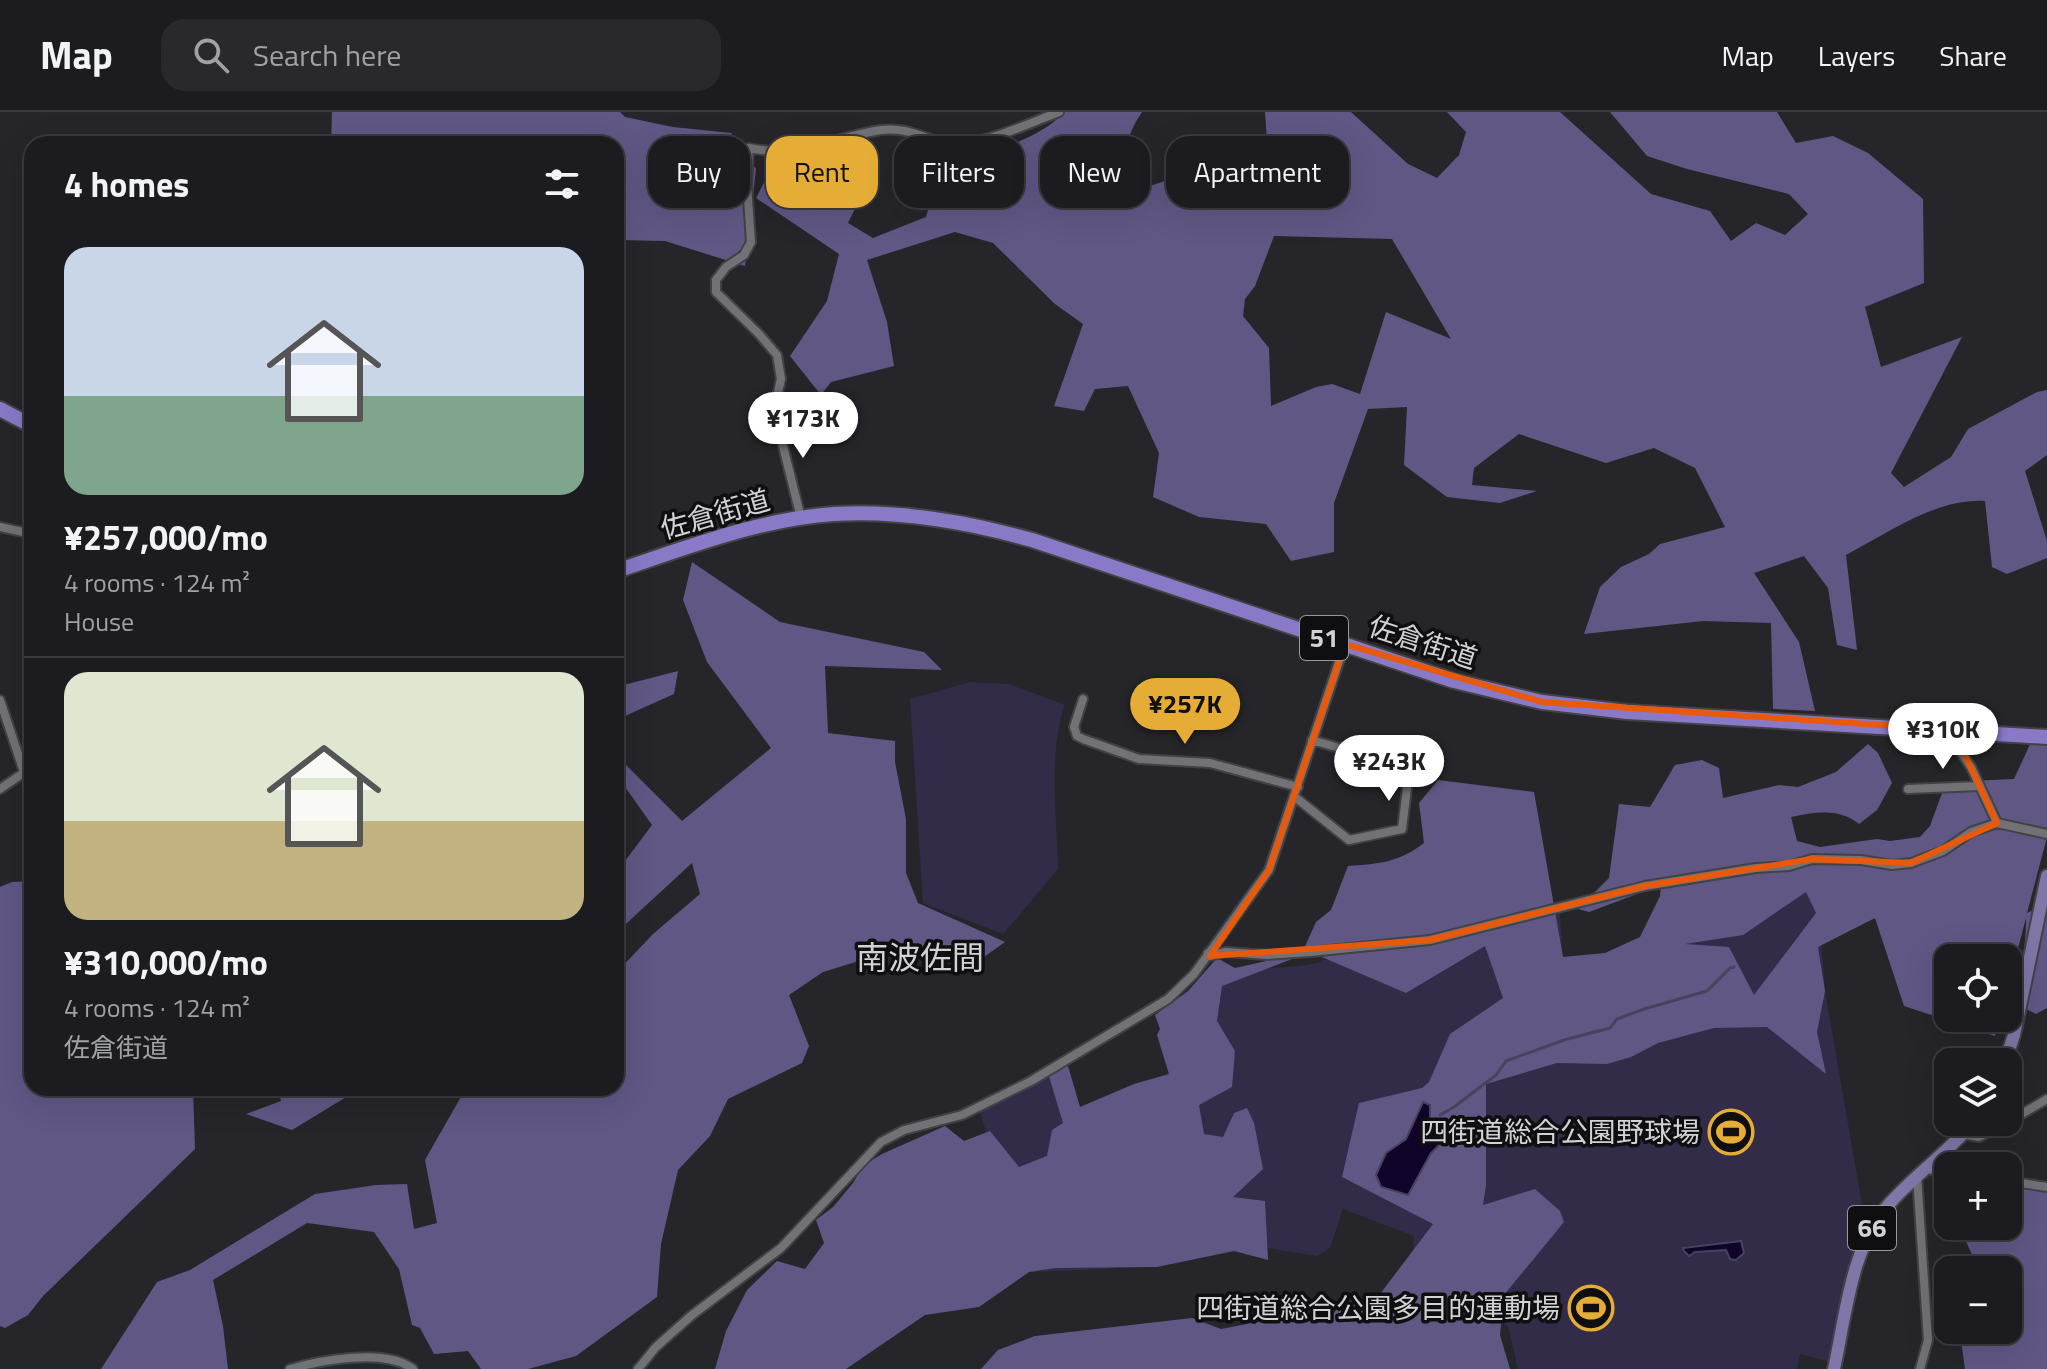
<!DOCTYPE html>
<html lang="en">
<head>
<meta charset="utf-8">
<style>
	:root { --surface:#1c1c20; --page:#29292d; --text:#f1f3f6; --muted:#a0a1a5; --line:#3a3a3e; --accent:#e5ad35 }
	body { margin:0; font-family:"Titillium Web","Noto Sans JP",sans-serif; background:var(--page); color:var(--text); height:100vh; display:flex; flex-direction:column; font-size:30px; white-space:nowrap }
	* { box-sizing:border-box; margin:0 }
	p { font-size:26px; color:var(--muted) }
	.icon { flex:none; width:44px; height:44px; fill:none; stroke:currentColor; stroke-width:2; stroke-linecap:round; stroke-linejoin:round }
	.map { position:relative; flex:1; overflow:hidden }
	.panel { position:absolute; left:24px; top:24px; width:600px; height:960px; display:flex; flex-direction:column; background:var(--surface); border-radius:24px; box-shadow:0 8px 32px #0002,0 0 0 2px var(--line) }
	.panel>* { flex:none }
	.guide { position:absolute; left:648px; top:24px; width:760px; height:72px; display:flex; gap:16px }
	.controls { position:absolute; left:1934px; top:832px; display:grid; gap:16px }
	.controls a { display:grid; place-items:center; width:88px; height:88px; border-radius:16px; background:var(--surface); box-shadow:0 8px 32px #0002,0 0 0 2px var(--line); font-size:40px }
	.price { position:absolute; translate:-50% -68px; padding:0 18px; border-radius:28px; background:#fff; color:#222; font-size:26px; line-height:52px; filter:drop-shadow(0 2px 4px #0008) }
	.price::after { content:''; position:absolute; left:50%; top:48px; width:24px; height:18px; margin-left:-12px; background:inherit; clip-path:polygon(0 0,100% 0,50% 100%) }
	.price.active { background:var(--accent); color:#111 }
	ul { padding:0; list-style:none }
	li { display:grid; align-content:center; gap:16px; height:424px; padding:0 40px }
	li+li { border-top:2px solid var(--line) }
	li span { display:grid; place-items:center; height:248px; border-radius:24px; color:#555 }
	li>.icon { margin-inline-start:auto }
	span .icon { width:144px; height:144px; fill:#fffc; stroke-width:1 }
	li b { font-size:34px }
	h2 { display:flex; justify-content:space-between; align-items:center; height:96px; padding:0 40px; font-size:34px }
	.pill { padding:0 28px; border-radius:24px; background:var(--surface); box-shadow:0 8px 32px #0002,0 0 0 2px var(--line); font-size:28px; line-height:72px }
	.pill.active { background:var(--accent); color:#111 }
	header { display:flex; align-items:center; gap:48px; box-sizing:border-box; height:112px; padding:0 40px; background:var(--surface); border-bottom:2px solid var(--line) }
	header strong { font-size:38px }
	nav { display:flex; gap:44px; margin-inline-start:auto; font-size:28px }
	.search { width:560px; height:72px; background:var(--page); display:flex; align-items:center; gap:20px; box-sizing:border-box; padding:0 28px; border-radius:24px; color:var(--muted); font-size:30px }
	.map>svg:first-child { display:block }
	.green { fill:#322c49 }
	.forest { fill:#605785; fill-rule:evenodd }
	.water { fill:#10042a; stroke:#4a425d; stroke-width:2 }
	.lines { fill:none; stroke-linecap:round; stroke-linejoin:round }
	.stream { stroke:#4a425d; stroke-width:3 }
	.street-casing { stroke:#424244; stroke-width:12 }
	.primary-casing { stroke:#424244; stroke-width:16 }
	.highway-casing { stroke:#424244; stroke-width:18 }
	.street { stroke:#727176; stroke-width:8 }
	.primary { stroke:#8076a7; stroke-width:12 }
	.highway { stroke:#8979c7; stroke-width:14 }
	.marked { fill:none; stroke:#e8590c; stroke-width:6; stroke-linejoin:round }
	.labels { text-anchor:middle; stroke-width:7; stroke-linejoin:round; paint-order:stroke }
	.shield { fill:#0f0f11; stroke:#98989a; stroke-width:2 }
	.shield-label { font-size:26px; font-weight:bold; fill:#d2d2d4 }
	.street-label { font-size:28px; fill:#d2d2d4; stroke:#0f0f11 }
	.poi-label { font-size:28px; fill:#d2d2d4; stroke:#0f0f11; text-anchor:end }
	.quarter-label { font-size:32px; fill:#d2d2d4; stroke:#0f0f11 }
</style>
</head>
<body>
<header>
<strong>Map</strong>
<div class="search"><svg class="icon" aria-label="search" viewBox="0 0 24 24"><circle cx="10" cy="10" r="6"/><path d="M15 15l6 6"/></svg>Search here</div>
<nav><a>Map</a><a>Layers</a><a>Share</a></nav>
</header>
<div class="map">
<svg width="2047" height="1257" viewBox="0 0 2047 1257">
	<rect width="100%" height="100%" fill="#26262a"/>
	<path class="green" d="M970,570l39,2 56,21c-17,43 -8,116 -7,164l-55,65 -80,-31 -13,-204z
		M1816,762l9,117 40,231 -34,140 -31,-8 -3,15h-279l-10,-43 -96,-49 2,-41 -71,-27 -13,39 -13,8 -124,-20 -39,25 -49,8 -76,3 -49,-160 68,-39 15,43 123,-35 31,-109 84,-6 20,-4 1,-3 4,1 233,-54 4,51 42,-4 35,-16 28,-52z"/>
	<path class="forest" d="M332,0h288l5,5 48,10 58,6 25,36 -11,97 -80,-25 -49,-1v-96h-285z
		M1065,0h77c-18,26 -23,53 5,75l18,-6 20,-39 84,28 -4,-58h86l57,52 29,14 22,-23 7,-23 -19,-20h113l91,82 59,17 21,30 25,-18 29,12 23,-21 -19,-20 -102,-25 -40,-13 -37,-44h167l19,31 37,-7 35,17 55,46 1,84 -59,24 16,60 81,-30 -71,136 13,14 47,-30 17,-28 69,-37 10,-2v65l-22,16 22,70v17l-40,16 -15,-7 -7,-66c-49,-3 -97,32 -139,54l11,95 -20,-5 -9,-57 -24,-32 -50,17 45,69 16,69 -42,-2 -2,-86 -68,-2 -119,13 16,-47 21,-20 28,-13 11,-10 65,-17 -30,-59 -41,-20 -48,15 -87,-29 -45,34 -2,17 65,6 -37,12 -53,-6 -43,-32 3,-58 -39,2 -34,94v49l-43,9 -25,-37 -67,-7 -46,-20 6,-44 -31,-67 -33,3 -11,22 -30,-5 29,-82 -28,-20 -62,-61 -38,-11 -88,28 20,62 7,44 -63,16 -10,13 -31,-39 37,-55 12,-47 -83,-56 14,-27 20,-16 88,7 -30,61 25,15 53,-21 16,-56c42,-7 91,-17 123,-49zM1274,124l118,3 59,100 -65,-27 -26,82 -28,-10 -16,3 -45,19 -2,-58 -26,-32 2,-17 10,-13z
		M692,450l88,60 144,30 18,18 -117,-4 3,67 67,8v21l11,57v54l12,30 87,39 -31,22 -89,-11 -62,19 -34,23 20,51 -7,17 -74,36 -18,37 -32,34 -17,74 -4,53 -81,59 -48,13h-47l-13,-18 -34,3 -14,-26 -8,-3 -13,-56 -25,-37 -67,-9 -94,57 10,46 5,43h-127l56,-87 33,-12 125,-76 61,-9 31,-1 7,45 23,-6 -12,-63 37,-65 10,-7h144v-115l37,-39 47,-40 -8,-31 -76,70v-60l36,-48 -34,-48 -2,9v-31l66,66 89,-73 -64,-86 -24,-62z
		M678,559l-4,23 -58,26v-33z
		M2031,630l16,2v93l-20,76 20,-9v104l-11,6 -16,-8c-3,-29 7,-58 6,-88l-18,68v-28h-60v60h52l-5,18 -91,-30 -29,-88 -57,29 7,44 -8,41 9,42 -59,-47 -53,1 -56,15 -27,14 -24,7 -50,-1 -71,21v101l-3,20 52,-16 25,22 4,11 -60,73 -4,40 10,34h-529l17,-19 37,-14 157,-18 29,11 41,-8 71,-7 11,-13 30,1 59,-78 -91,-47 17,-74 63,-15 7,-6 21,-48 53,-36 -18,-52 -79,47 -96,-41 -88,34 -5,35 18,30 -3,36 -33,18 5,29 19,3 11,-24 13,-5 7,15 9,46 -30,28 32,4 3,59 -34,-9 -77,16 -102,1 -26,4 -50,35 -54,8 -79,54h-131l11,-38 21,-41 30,-29 28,8 19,-26 -8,-23 17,-13 20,-24 11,-18 18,-11 63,-28 19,15 26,-10 29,36 28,-11 5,-26 11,-7 -15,-50 20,-7 12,41 54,-23 35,-10 -12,-39 3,-6 -5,-14 33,-24 29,-33 18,10 67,-15 14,-31 15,-12 17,-44c31,-2 52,-4 76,-23l-5,-40 19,-23 96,12 29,165 42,-4 35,-16 20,-41 1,-11 -72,27 -11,-3 31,-31 10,-74 31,3 25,-42 27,-5 17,8 4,30 56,-13 19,2 38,-15 32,-28 10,9 14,30 -15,27 -18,14c-20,-16 -43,-12 -68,-7l6,24 23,6 57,-8 13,2 30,-4 10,-11 16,-44 68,-3zM1806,780l10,21 -62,82 -25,-48 -44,-3 58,-9z
		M32,769v207h161l2,61 -152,147 -15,19 -23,13 -5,-2v-439l12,-5z
		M278,976h83l-69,42 -46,-16 35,-13z
		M2035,1067l12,4v186h-82l-4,-28 21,-11h26v-60h-29l-20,-44h49v-37z"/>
	<path class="water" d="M1423,990l7,3v19l20,5 1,4 -20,20 -23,42 -27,-8 -5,-12 10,-22 20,-14z
		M1741,1129l3,12 -8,7 -6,-1 -4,-9 -31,2 -6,4 -5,-5 -1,-3z"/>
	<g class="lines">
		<path class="stream" d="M1440,1003l14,-8 42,-32 10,-14 58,-21 46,-12 7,-9 27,-10 63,-18 23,-23 4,-1
			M1430,1012l3,-3"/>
		<g class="street-casing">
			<path id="street" d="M801,406l-27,-108 7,-31 -4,-24 -18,-21 -43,-42v-12l10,-13 18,-12 7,-13 -4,-57 2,-37c51,11 84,-11 132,-18 30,-4 48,13 72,14 28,2 79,-22 106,-32
				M0,415l32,7
				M1083,587l-9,28 3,9 6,3 56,20 71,4 88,24
				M0,588l24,72
				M616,610v7
				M1953,619l3,14 15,22 26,56
				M0,677l32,-22
				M1908,677l72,-3
				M1295,685l54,43 53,-11 7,-57 -29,-12 -68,-20
				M1208,841l2,3 16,-4 41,3 43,-3 120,-12 215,-54 111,-18 33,-2 23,-7 49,1 31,5 19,-2 32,-12 28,-19 26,-9 50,11
				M2008,1010l39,-23
				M1963,1022l16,3 29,-15
				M1925,1057l23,3
				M1917,1064l11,164 -8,29
				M2008,1069l39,6
				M290,1257c32,-9 95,-21 123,0
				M638,1257l18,-22 36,-32 89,-67 100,-106 23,-12 58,-15 69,-34 137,-82 26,-25 75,-104 76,-226"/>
		</g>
		<g class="primary-casing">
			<path id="primary" d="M2005,950l9,-27 33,-159
				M1834,1257c12,-55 17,-123 56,-166 26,-29 59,-52 84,-81"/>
		</g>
		<g class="highway-casing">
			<path id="highway" d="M0,297l32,17
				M616,459c70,-23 143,-52 218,-57 67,-4 134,8 198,26l422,141 88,21 85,10 420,25"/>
		</g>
		<use href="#street" class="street"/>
		<use href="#primary" class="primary"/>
		<use href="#highway" class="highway"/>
	</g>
	<path class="marked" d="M1345,532l197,58 411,28 44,93 -86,40 -99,-4 -167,27 -215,54 -220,16 59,-86z"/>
	<defs>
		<g id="stadium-ring" transform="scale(2.3)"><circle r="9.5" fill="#0f0f11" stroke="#e5ad35" stroke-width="1.5"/><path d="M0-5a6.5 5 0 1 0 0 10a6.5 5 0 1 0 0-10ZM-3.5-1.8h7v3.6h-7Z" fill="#e5ad35"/></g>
	</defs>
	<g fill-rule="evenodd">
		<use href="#stadium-ring" x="1731" y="1020"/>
		<use href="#stadium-ring" x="1591" y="1196"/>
	</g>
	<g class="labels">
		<g class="shield">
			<rect x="1300" y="504" width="48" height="44" rx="6"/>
			<rect x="1848" y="1094" width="48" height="44" rx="6"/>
		</g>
		<g class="shield-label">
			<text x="1324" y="535">51</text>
			<text x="1872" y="1125">66</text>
		</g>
		<g class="street-label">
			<text transform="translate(715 402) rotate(-16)" y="10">佐倉街道</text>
			<text transform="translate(1423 530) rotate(18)" y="10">佐倉街道</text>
		</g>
		<g class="poi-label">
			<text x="1700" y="1030">四街道総合公園野球場</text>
			<text x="1560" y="1206">四街道総合公園多目的運動場</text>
		</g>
		<g class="quarter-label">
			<text x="920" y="857">南波佐間</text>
		</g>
	</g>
</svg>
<div class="controls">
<a><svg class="icon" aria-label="locate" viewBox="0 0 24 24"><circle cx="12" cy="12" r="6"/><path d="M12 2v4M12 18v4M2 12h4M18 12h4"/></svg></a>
<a><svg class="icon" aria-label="layers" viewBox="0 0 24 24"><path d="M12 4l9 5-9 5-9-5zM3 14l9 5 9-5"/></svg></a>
<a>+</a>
<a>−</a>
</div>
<b class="price" style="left:803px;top:348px">¥173K</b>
<b class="price active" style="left:1185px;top:634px">¥257K</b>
<b class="price" style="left:1943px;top:659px">¥310K</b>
<b class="price" style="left:1389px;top:691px">¥243K</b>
<div class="guide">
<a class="pill">Buy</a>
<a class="pill active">Rent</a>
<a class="pill">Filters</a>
<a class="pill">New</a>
<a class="pill">Apartment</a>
</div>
<section class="panel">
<h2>4 homes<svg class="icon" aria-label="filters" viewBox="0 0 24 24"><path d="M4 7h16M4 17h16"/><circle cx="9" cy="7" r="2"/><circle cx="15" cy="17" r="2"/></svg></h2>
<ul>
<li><span style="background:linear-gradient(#c9d6e8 60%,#7fa58c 0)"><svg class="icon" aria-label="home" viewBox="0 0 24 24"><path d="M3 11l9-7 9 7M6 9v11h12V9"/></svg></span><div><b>¥257,000/mo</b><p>4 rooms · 124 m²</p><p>House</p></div></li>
<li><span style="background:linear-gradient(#dfe7d0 60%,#c2b280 0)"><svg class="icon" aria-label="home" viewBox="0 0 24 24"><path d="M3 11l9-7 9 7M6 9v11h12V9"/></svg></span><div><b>¥310,000/mo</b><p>4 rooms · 124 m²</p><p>佐倉街道</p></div></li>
</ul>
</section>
</div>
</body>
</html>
